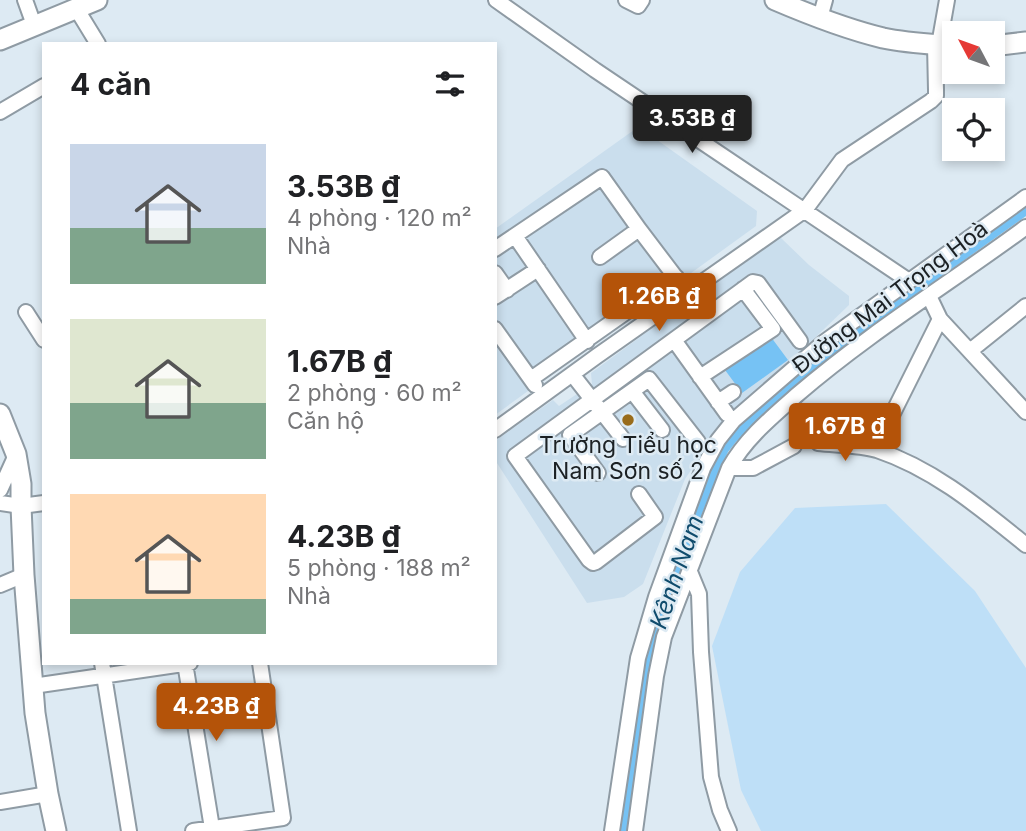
<!DOCTYPE html>
<html lang="vi">
<head>
<meta charset="utf-8">
<style>
	:root { --surface:#fff; --page:#f2f2f2; --text:#202124; --muted:#757577; --accent:#b45309 }
	body { margin:0; font-family:Inter,sans-serif; background:var(--page); color:var(--text); height:100vh; display:flex; flex-direction:column; font-size:26px; white-space:nowrap }
	* { box-sizing:border-box; margin:0 }
	p { font-size:23px; color:var(--muted) }
	.icon { flex:none; width:38px; height:38px; fill:none; stroke:currentColor; stroke-width:2; stroke-linecap:round; stroke-linejoin:round }
	.map { position:relative; flex:1; overflow:hidden }
	.details { position:absolute; left:42px; top:42px; width:455px; height:623px; display:flex; flex-direction:column; background:var(--surface); border-radius:0px; box-shadow:0 4px 10px #0003 }
	.details>* { flex:none }
	.needle { width:46px; rotate:311deg }
	.controls { position:absolute; left:942px; top:21px; display:grid; gap:14px }
	.controls a { display:grid; place-items:center; width:63px; height:63px; border-radius:0px; background:var(--surface); box-shadow:0 4px 10px #0003; font-size:35px }
	.price { position:absolute; translate:-50% -60px; padding:0 16px; border-radius:7px; background:var(--accent); color:#fff; font-size:23px; line-height:46px; filter:drop-shadow(0 2px 4px #0008) }
	.price::after { content:''; position:absolute; left:50%; top:42px; width:21px; height:16px; margin-left:-10px; background:inherit; clip-path:polygon(0 0,100% 0,50% 100%) }
	.price.on { background:#222; color:#fff }
	ul { padding:0; list-style:none }
	li { display:flex; align-items:center; gap:21px; height:175px; padding:0 28px }
	li span { display:grid; place-items:center; flex:none; width:196px; height:140px; border-radius:0px; color:#555 }
	li>.icon { margin-inline-start:auto }
	span .icon { width:84px; height:84px; fill:#fffc; stroke-width:1 }
	li b { font-size:30px }
	h2 { display:flex; justify-content:space-between; align-items:center; height:84px; padding:0 28px; font-size:30px }
	.map>svg:first-child { display:block }
	.built { fill:#cadeed }
	.green { fill:#bedff7 }
	.water { fill:#76c2f4 }
	.lines { fill:none; stroke-linecap:round; stroke-linejoin:round }
	.minor-casing { stroke:#8f9ba4; stroke-width:18 }
	.major-casing { stroke:#8f9ba4; stroke-width:23 }
	.minor { stroke:#fff; stroke-width:14 }
	.major { stroke:#fff; stroke-width:19 }
	.poi-dot { fill:#996c1b; stroke:#ddeaf3; stroke-width:2.5 }
	.labels { text-anchor:middle; stroke-width:5; stroke-linejoin:round; paint-order:stroke }
	.street-label { font-size:23px; fill:#1c2124; stroke:#ddeaf3 }
	.poi-label { font-size:23px; fill:#1c2124; stroke:#ddeaf3 }
	.water-label { font-size:24px; font-style:italic; fill:#0f4b6c; stroke:#ddeaf3 }
</style>
</head>
<body>
<div class="map">
<svg width="1026" height="831" viewBox="0 0 1026 831">
	<rect width="100%" height="100%" fill="#ddeaf3"/>
	<path class="built" d="M634,130h9l114,81 -1,15 -261,189v-186z
		M775,238h6l28,27 40,31v9l-133,128 -31,46 -42,105 -19,13 -37,6 -92,-143v-19l58,-41 6,6 33,-22 -1,-11z"/>
	<path class="green" d="M886,504l89,87 51,77v163h-265l-20,-41 -29,-144 28,-74 55,-64z"/>
	<path class="water" d="M1026,203v13l-116,83 -84,63 -37,30 -31,28 -22,22 -8,10 -24,57 -48,136 -29,186h-11l30,-187 61,-175 29,-43 109,-93z
		M771,337l17,23 -46,33 -17,-23z"/>
	<g class="lines">
		<g class="minor-casing">
			<path id="minor" d="M25,0l9,25
				M496,0l99,70 314,211
				M626,0l12,6 4,-6
				M76,8l22,36
				M820,18l5,-18
				M939,45l8,-45
				M0,112l44,-26
				M515,236l72,105
				M495,249l107,-72 37,52
				M600,257l39,-28 41,54
				M495,273l12,17
				M929,296l11,23 86,93
				M495,297l43,-28
				M26,312l18,28
				M495,329l40,56
				M674,340l53,74
				M970,351l56,-45
				M572,374l51,65
				M700,377l73,-48 -30,-40
				M531,379l145,-102
				M632,391l30,39
				M718,402l15,-10
				M495,430l102,-74 208,-146 37,-50 89,-59 5,-5v-6l-1,-45
				M818,443c18,2 42,2 59,7 57,19 103,58 149,95
				M875,449l65,-130
				M729,468h24l41,-22
				M598,473l-28,-38 79,-56 49,63
				M0,490l16,-35
				M639,494l16,23 -59,45 -3,1 -4,-3 -74,-104 238,-174 5,1 42,58
				M0,503l21,3 23,-3
				M690,572l9,22 2,58 10,125 9,33 9,21
				M0,585l24,-10
				M102,663l27,168
				M185,663l27,165
				M33,686l157,-23
				M0,802l48,-8
				M193,831l90,-13 -23,-155
				M612,831l26,-173 18,-61 47,-129 15,-28 16,-20 89,-77 203,-146
				M635,831l21,-155 8,-39 65,-169c17,-30 43,-51 69,-74 71,-61 152,-111 228,-167"/>
		</g>
		<g class="major-casing">
			<path id="major" d="M775,0c35,15 71,29 108,38 24,5 47,6 71,8
				M0,40l97,-40
				M992,46l34,-4
				M0,414l16,40 5,30v22l3,69 11,138 13,81 8,37"/>
		</g>
		<use href="#minor" class="minor"/>
		<use href="#major" class="major"/>
	</g>
	<circle class="poi-dot" cx="628" cy="420" r="7"/>
	<g class="labels">
		<g class="street-label">
			<text transform="translate(890 297) rotate(-37)" y="8">Đường Mai Trọng Hoà</text>
		</g>
		<g class="poi-label">
			<text x="628" y="453">Trường Tiểu học<tspan x="628" dy="26">Nam Sơn số 2</tspan></text>
		</g>
		<g class="water-label">
			<text transform="translate(677 572) rotate(-71)" y="8">Kênh Nam</text>
		</g>
	</g>
</svg>
<div class="controls">
<a><svg class="needle" viewBox="-14 -14 28 28"><path d="M0-13l5 13h-10z" fill="#e53935"/><path d="M0 13l5-13h-10z" fill="#757577"/></svg></a>
<a><svg class="icon" aria-label="locate" viewBox="0 0 24 24"><circle cx="12" cy="12" r="6"/><path d="M12 2v4M12 18v4M2 12h4M18 12h4"/></svg></a>
</div>
<b class="price on" style="left:692px;top:155px">3.53B ₫</b>
<b class="price" style="left:659px;top:333px">1.26B ₫</b>
<b class="price" style="left:845px;top:463px">1.67B ₫</b>
<b class="price" style="left:216px;top:743px">4.23B ₫</b>
<section class="details">
<h2>4 căn<svg class="icon" aria-label="filters" viewBox="0 0 24 24"><path d="M4 7h16M4 17h16"/><circle cx="9" cy="7" r="2"/><circle cx="15" cy="17" r="2"/></svg></h2>
<ul>
<li><span style="background:linear-gradient(#c9d6e8 60%,#7fa58c 0)"><svg class="icon" aria-label="home" viewBox="0 0 24 24"><path d="M3 11l9-7 9 7M6 9v11h12V9"/></svg></span><div><b>3.53B ₫</b><p>4 phòng · 120 m²</p><p>Nhà</p></div></li>
<li><span style="background:linear-gradient(#dfe7d0 60%,#7fa58c 0)"><svg class="icon" aria-label="home" viewBox="0 0 24 24"><path d="M3 11l9-7 9 7M6 9v11h12V9"/></svg></span><div><b>1.67B ₫</b><p>2 phòng · 60 m²</p><p>Căn hộ</p></div></li>
<li><span style="background:linear-gradient(#ffd9b3 75%,#7fa58c 0)"><svg class="icon" aria-label="home" viewBox="0 0 24 24"><path d="M3 11l9-7 9 7M6 9v11h12V9"/></svg></span><div><b>4.23B ₫</b><p>5 phòng · 188 m²</p><p>Nhà</p></div></li>
</ul>
</section>
</div>
</body>
</html>
